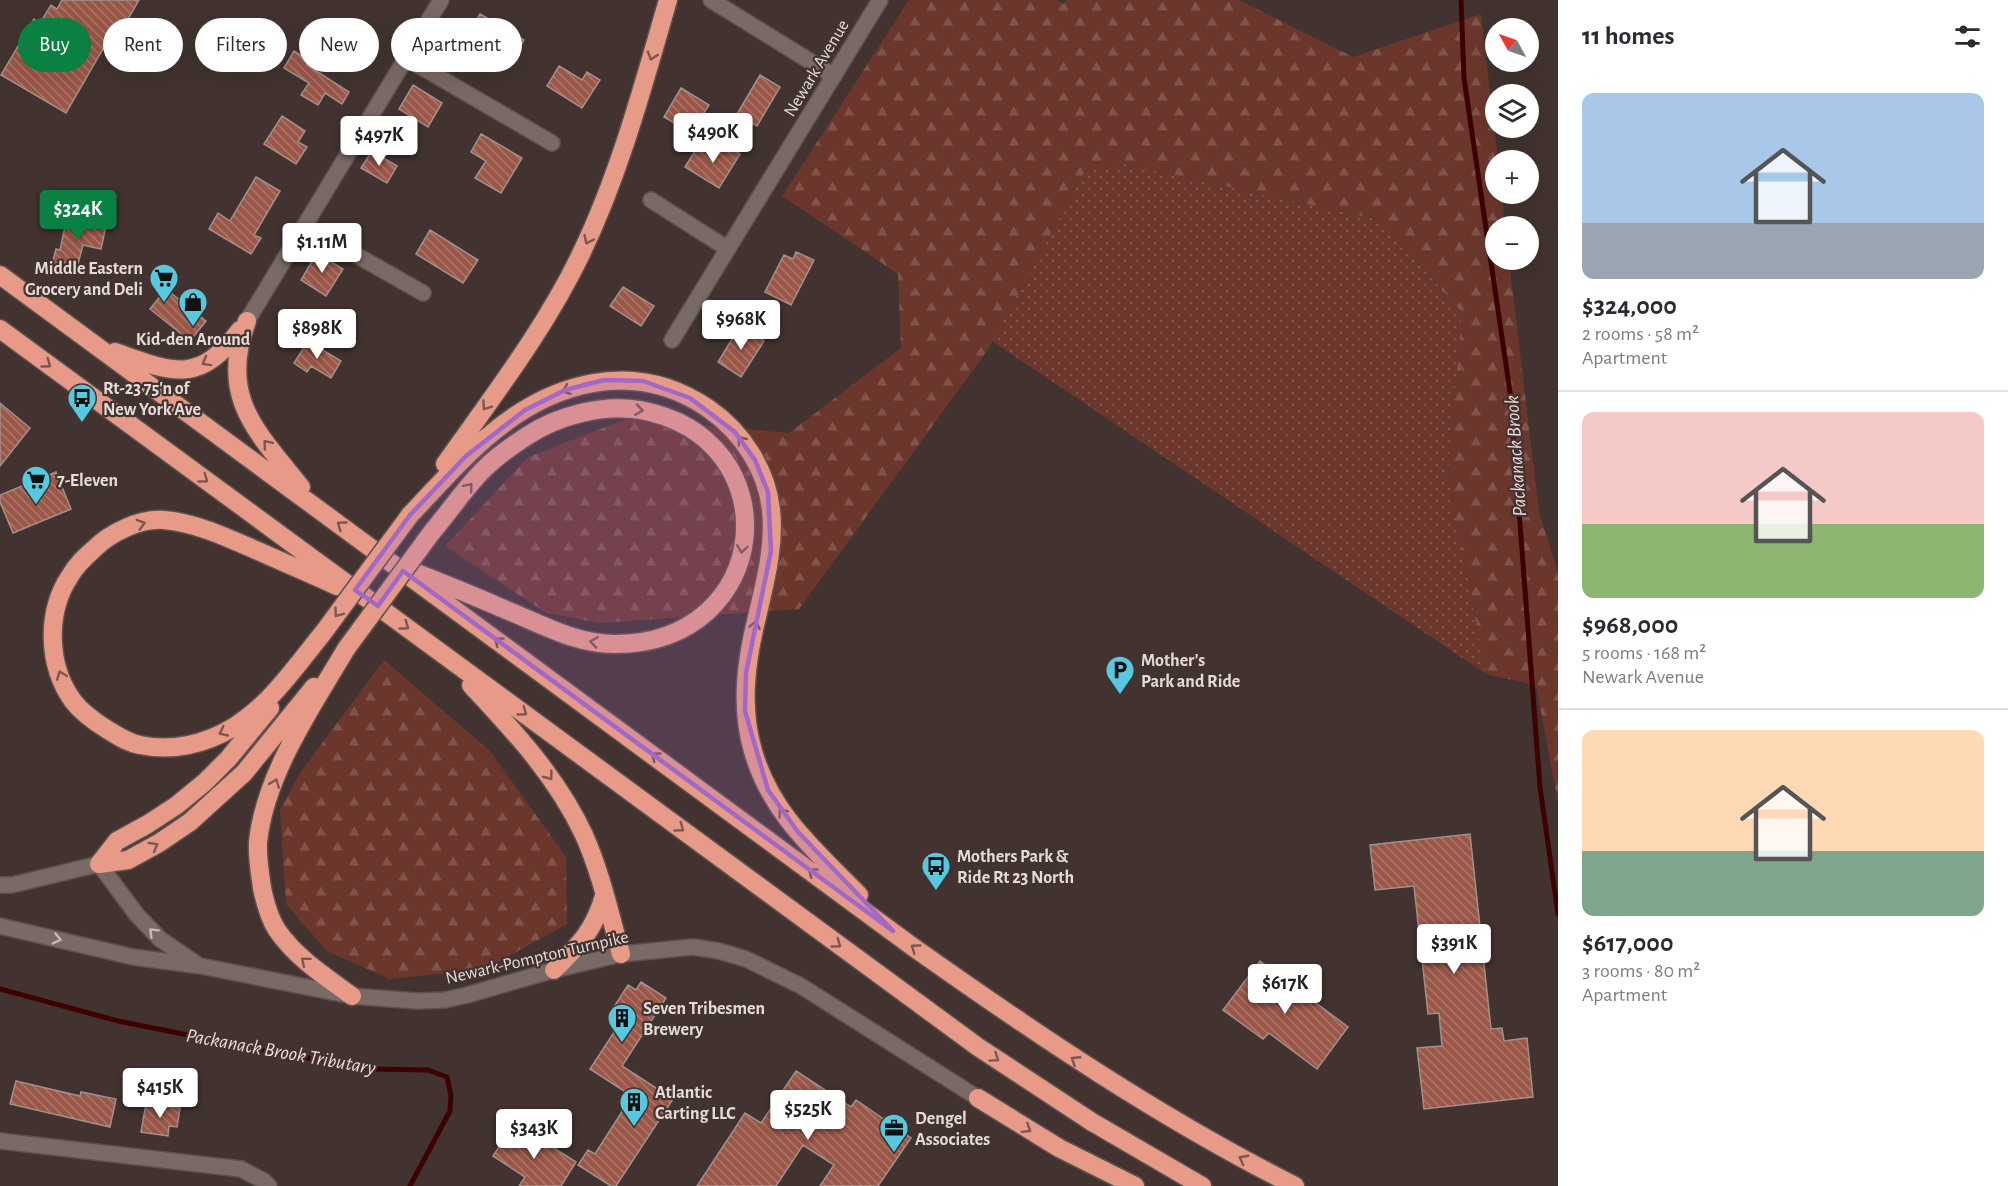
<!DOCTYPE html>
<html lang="en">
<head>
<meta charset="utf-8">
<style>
	:root { --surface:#fff; --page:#f2f2f3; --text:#2b2b33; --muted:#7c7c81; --line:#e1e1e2; --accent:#0b8043 }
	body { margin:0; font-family:"Alegreya Sans",sans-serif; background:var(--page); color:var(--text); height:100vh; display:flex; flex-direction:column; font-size:22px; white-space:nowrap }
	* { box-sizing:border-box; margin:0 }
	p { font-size:20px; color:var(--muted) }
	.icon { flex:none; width:33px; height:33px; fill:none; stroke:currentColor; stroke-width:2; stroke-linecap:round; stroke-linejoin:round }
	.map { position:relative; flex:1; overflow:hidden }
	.sheet { display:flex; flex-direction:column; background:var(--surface); width:450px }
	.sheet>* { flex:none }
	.top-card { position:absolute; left:18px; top:18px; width:570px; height:54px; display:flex; gap:12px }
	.needle { width:39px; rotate:310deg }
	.controls { position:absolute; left:1485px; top:18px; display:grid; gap:12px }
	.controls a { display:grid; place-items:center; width:54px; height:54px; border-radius:50%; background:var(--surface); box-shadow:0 6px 24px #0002; font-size:30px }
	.price { position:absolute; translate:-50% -51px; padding:0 14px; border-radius:6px; background:#fff; color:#222; font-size:20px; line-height:39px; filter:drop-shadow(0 2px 3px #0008) }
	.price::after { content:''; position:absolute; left:50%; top:36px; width:18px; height:14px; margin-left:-9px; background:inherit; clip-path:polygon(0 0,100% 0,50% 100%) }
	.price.active { background:var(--accent); color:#fff }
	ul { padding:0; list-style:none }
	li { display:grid; align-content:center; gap:12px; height:318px; padding:0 24px }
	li+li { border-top:2px solid var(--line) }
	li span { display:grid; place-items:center; height:186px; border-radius:12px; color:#555 }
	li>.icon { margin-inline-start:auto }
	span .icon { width:108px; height:108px; fill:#fffc; stroke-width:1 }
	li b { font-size:26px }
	h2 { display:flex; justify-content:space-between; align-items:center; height:72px; padding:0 24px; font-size:26px }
	.pill { padding:0 21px; border-radius:27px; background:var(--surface); box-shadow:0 6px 24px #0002; font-size:21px; line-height:54px }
	.pill.active { background:var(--accent); color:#fff }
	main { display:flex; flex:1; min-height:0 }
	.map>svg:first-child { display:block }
	.grass { fill:url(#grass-dots) }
	.forest { fill:url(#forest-firs) }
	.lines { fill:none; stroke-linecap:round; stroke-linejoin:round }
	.stream { stroke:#3d0100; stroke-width:5 }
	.building { fill:url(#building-back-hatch); stroke:#a2908c; stroke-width:1.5 }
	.street-casing { stroke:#5d514e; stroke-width:18 }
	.secondary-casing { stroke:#5d514e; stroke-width:18 }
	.highway-casing { stroke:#5d514e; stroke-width:21 }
	.street { stroke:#7a6a66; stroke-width:15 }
	.secondary { stroke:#7a6a66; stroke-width:15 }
	.highway { stroke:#e79a88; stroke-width:18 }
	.highway-bridge-casing { stroke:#5d514e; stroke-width:21; stroke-linecap:butt }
	.highway-bridge { stroke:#e79a88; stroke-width:18 }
	.oneway { stroke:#7c574f }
	.oneway2 { stroke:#c4b9b6 }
	.marked { fill:#a069c8; fill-opacity:0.2; stroke:#a069c8; stroke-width:4.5; stroke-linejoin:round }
	.labels { text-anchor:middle; stroke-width:4.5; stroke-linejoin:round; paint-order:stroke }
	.street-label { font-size:18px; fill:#e4dbd8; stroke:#423330 }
	.poi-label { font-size:18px; font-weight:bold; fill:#e4dbd8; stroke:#423330; text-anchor:start }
	.water-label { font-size:20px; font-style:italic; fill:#f1dcd7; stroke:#423330 }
</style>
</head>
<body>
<main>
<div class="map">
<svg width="1558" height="1186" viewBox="0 0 1558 1186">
	<defs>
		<pattern id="grass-dots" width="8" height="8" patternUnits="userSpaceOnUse" patternTransform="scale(1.5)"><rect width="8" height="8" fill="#6b372d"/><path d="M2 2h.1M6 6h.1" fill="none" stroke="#80534b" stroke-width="1.8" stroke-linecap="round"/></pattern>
		<pattern id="forest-firs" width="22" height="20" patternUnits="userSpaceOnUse" patternTransform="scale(1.5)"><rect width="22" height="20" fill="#6b372d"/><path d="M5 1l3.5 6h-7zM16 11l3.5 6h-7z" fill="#80534b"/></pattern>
		<pattern id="building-back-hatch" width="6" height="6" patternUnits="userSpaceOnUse" patternTransform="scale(1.5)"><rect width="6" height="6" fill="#9a5748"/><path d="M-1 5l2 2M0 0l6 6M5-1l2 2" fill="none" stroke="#ad766a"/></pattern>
	</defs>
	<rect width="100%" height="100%" fill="#423330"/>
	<path class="grass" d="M1124,164l256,56 82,92 -14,163 38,199 -494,-333 94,-172z"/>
	<path class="forest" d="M909,0h146l9,4 2,-4h173l114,57 128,-43 17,146h-2v34h6l3,32h-9v34h13l30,252 19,60v231l-22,-118 -50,-11 -38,-199 14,-163 -82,-92 -256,-56 -38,5 -99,182 -188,258 -199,14 -54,-10 -101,-67 83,-89 98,-38 163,14 112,-85 -3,-74 -116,-78z
		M384,660l106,91 76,106 1,67 -82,45 -95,10 -63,-28 -41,-47 -6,-94 20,-37z"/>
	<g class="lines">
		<path class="stream" d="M1461,0l3,78 46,314 30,395 18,127
			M0,989l118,32 160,32 97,16 53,1 19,7 4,18 -1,16 -40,75"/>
	</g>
	<path class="building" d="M62,0h77l-26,45 -6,-3 -41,71 -65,-38 33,-56 6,4 11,-18 6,4z
		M480,14l44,26 -12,20 -44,-26z
		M294,51l16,10 -3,4 42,27 -7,12 -17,-11 -7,12 -17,-10 8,-12 -25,-15z
		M559,66l23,14 5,-8 13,8 -18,28 -35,-22z
		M760,75l20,12 -23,39 -20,-12z
		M413,85l29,18 -14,24 -29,-18z
		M681,88l28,17 -18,28 -27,-16z
		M282,116l23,15 -7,11 9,5 -11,17 -32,-20z
		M481,134l41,24 -21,35 -26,-15 11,-17 -15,-9z
		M700,143l19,11 6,-9 15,9 -21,34 -34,-21z
		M372,151l25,15 -10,17 -26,-15z
		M256,177l24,14 -26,44 7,3 -10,16 -42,-25 9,-16 12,8z
		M68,212l39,9 -6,28 -18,-4 -8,30 -24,-7 5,-19 4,1z
		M430,230l48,30 -15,23 -47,-29z
		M796,252l18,8 -23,45 -26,-13 19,-37 9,4z
		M317,253l26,16 -17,27 -25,-16z
		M623,287l31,19 -13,20 -31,-20z
		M166,289l40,32 -16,20 -40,-32z
		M740,326l24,15 -23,36 -23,-15z
		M308,341l33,20 -10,17 -20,-12 -4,6 -13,-9z
		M0,403l30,25 -30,38z
		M56,472l15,37 -58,24 -13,-31v-7z
		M1470,834l21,195 11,-1 2,13 23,-3 6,59 -109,12 -7,-61 25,-2 -3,-33 -11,1 -14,-128 -39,4 -5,-45z
		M1260,961l88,66 -31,42 -48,-36 -6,6 -40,-29z
		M641,982l25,16 -44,68 51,33 -57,87h-5l-33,-21 10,-15 7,4 37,-58 -42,-27 34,-52 -12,-7 16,-25 8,5z
		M796,1071l55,36 5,-7 55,38 -33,48h-58l14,-21 -31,-20 -27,41h-79l48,-73 16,10z
		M16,1081l64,15 1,-4 35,7 -6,28 -100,-23z
		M146,1103l34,5 -3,19 -8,-1 -1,10 -27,-4z
		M513,1125l32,21 1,-3 30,19 -15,24h-42l6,-9 -32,-21z"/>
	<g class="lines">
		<g class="street-casing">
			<path id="street" d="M711,0l123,76
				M406,58l146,85
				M651,200l77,49
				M305,226l118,67
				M247,321l194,-321
				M672,340l208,-340
				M0,1141l241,28 23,12 5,5"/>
		</g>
		<g class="secondary-casing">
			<path id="secondary" d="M0,885h12l87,-21 38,51 23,24 38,26
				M0,926l133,31 68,9 151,30 65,5 28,-1 22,-5 87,-25 67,-16 72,-7 26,4 27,8 55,27 177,112"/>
		</g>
		<g class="highway-casing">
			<path id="highway" d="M0,275l913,672c123,87 247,171 382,239
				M247,321c-29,76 10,111 54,166
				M0,329l978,718 114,75 110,64
				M115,352c57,20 83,34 125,-22
				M445,464c48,-68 100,-135 136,-210 39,-81 62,-168 87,-254
				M410,515c25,-26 49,-54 76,-77 64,-56 148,-81 223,-29 33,23 58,61 62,101 4,36 -6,72 -14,107 -11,44 -17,90 -4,134 18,63 62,99 106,144
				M419,574c31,12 62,25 92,38 34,14 66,32 104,32 159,0 178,-206 25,-234 -37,-6 -81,5 -113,26 -14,9 -31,21 -43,33 -19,19 -35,43 -52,63
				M323,633c-27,33 -53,72 -91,95 -27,16 -60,24 -92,17 -12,-2 -22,-9 -32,-15 -13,-8 -26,-17 -35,-29 -26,-36 -27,-89 -3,-125 6,-11 15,-19 24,-27 16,-16 46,-31 70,-29 33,3 64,18 94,31 27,12 53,23 79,35
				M346,649c-34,58 -81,125 -88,193 -1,16 2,30 4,46 3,14 7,30 15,42 19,28 49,47 75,66
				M471,685c43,46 86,92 113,150 17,38 26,80 37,119
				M99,864l29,-4 31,-17 31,-21 54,-49 70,-86
				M99,864l18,-23 31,-17 29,-19 28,-23 23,-23 42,-51
				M554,970c25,-25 40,-39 50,-74
				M978,1098l81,50 76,38"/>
		</g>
		<use href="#street" class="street"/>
		<use href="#secondary" class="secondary"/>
		<use href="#highway" class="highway"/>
		<g class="highway-bridge-casing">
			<path id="highway-bridge" d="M323,633l87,-118
				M346,649l86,-117"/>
		</g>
		<use href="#highway-bridge" class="highway-bridge"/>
	</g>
	<defs><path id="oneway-chevron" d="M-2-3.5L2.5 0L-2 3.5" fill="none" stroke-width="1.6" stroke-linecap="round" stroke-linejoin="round" transform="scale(1.5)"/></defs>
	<g class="oneway">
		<use href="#oneway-chevron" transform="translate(652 56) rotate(107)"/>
		<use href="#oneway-chevron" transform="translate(588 240) rotate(115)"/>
		<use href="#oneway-chevron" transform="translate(206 362) rotate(151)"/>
		<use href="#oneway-chevron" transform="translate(47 364) rotate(36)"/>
		<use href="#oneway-chevron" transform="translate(566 390) rotate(160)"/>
		<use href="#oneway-chevron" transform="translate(486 406) rotate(125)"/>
		<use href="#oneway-chevron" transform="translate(639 410) rotate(9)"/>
		<use href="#oneway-chevron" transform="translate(741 440) rotate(-129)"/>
		<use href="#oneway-chevron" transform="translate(267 444) rotate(-130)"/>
		<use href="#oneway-chevron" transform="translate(204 479) rotate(36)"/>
		<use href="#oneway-chevron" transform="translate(469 487) rotate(-50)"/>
		<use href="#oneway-chevron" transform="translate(141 524) rotate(-16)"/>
		<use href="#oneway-chevron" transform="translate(341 525) rotate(-144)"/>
		<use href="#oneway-chevron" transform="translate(742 549) rotate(98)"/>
		<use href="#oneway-chevron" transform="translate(338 613) rotate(126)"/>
		<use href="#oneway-chevron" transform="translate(755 625) rotate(-79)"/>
		<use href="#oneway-chevron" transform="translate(405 626) rotate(36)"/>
		<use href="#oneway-chevron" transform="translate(498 641) rotate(-144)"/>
		<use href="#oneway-chevron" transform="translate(594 642) rotate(-172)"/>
		<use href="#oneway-chevron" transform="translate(61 675) rotate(-111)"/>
		<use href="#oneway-chevron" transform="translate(523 712) rotate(36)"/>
		<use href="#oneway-chevron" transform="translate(223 732) rotate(155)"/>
		<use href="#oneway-chevron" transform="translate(655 756) rotate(-144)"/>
		<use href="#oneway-chevron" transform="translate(549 776) rotate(53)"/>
		<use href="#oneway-chevron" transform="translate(275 783) rotate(-69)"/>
		<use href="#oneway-chevron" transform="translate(782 812) rotate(-126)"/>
		<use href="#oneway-chevron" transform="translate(680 828) rotate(36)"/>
		<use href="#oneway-chevron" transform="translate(154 846) rotate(-30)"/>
		<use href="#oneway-chevron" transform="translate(812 872) rotate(-144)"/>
		<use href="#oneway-chevron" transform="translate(837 944) rotate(36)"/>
		<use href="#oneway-chevron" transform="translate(915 948) rotate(-144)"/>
		<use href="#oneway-chevron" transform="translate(305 961) rotate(-140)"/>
		<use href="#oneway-chevron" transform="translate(995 1058) rotate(34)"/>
		<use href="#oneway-chevron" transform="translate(1075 1060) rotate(-147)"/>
		<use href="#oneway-chevron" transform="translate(1027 1129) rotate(32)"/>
		<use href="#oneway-chevron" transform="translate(1243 1159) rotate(-152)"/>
	</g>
	<g class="oneway2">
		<use href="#oneway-chevron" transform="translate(153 932) rotate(-135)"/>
		<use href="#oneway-chevron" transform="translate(57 939) rotate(13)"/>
	</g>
	<path class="marked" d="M604,380l39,1 47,17 45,34 20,28 13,32 3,59 -25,122 -1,38 23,79 30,42 95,99 -490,-360 -25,35 -23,-16 55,-75 56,-59 59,-46 40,-20z"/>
	<defs>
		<g id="supermarket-pin" transform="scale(1.5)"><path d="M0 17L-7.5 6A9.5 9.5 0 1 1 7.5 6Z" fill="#56c9e0" stroke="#423330"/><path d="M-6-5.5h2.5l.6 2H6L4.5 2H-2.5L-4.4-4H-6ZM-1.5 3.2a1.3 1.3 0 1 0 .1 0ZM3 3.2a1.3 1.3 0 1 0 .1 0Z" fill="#111"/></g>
		<g id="shop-pin" transform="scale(1.5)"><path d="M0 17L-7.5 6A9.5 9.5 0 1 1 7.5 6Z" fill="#56c9e0" stroke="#423330"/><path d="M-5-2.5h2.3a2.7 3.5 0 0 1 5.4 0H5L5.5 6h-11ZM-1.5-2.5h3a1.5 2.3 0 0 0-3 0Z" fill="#111"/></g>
		<g id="bus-pin" transform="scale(1.5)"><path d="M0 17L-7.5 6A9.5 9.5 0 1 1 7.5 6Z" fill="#56c9e0" stroke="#423330"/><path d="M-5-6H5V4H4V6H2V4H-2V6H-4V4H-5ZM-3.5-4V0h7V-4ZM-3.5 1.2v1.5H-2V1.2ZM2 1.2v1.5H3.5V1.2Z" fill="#111"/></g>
		<g id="parking-pin" transform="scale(1.5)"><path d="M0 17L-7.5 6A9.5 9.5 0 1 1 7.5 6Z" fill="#56c9e0" stroke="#423330"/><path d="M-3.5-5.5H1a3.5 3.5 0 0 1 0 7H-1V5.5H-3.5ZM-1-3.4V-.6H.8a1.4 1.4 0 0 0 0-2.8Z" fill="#111"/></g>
		<g id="building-pin" transform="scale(1.5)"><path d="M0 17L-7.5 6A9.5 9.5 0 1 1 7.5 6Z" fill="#56c9e0" stroke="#423330"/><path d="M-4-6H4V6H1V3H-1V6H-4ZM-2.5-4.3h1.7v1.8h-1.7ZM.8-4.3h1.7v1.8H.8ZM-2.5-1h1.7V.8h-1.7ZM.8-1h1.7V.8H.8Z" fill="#111"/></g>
		<g id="office-pin" transform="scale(1.5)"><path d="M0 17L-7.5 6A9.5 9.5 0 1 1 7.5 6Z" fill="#56c9e0" stroke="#423330"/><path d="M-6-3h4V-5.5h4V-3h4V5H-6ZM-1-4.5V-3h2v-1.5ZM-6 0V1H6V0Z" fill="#111"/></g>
	</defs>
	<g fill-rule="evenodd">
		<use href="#supermarket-pin" x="164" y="278"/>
		<use href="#shop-pin" x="193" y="302"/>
		<use href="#bus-pin" x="82" y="398"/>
		<use href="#supermarket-pin" x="36" y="480"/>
		<use href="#parking-pin" x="1120" y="670"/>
		<use href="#bus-pin" x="936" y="866"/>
		<use href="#building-pin" x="622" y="1018"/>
		<use href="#building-pin" x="634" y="1102"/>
		<use href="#office-pin" x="894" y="1128"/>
	</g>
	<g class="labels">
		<g class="street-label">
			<text transform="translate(816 68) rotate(-59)" y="6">Newark Avenue</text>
			<text transform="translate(537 957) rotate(-13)" y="6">Newark-Pompton Turnpike</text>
		</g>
		<g class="poi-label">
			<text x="143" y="274" text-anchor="end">Middle Eastern<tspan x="143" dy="21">Grocery and Deli</tspan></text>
			<text x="193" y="345" text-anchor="middle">Kid-den Around</text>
			<text x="103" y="394">Rt-23 75'n of<tspan x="103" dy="21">New York Ave</tspan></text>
			<text x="57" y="486">7-Eleven</text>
			<text x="1141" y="666">Mother's<tspan x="1141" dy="21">Park and Ride</tspan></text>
			<text x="957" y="862">Mothers Park &amp;<tspan x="957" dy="21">Ride Rt 23 North</tspan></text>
			<text x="643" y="1014">Seven Tribesmen<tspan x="643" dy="21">Brewery</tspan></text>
			<text x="655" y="1098">Atlantic<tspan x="655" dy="21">Carting LLC</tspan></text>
			<text x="915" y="1124">Dengel<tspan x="915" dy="21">Associates</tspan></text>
		</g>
		<g class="water-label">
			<text transform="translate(1515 456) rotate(-94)" y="7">Packanack Brook</text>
			<text transform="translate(281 1051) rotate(10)" y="7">Packanack Brook Tributary</text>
		</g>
	</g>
</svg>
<div class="controls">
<a><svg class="needle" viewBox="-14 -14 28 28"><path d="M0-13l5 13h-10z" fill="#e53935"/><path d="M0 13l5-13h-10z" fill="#7c7c81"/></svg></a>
<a><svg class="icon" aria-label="layers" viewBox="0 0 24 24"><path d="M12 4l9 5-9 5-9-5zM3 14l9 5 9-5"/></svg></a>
<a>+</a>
<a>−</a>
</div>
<b class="price" style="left:713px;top:164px">$490K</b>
<b class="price" style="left:379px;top:167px">$497K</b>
<b class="price active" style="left:78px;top:241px">$324K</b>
<b class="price" style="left:322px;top:274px">$1.11M</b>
<b class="price" style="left:741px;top:351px">$968K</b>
<b class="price" style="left:317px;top:360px">$898K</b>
<b class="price" style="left:1454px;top:975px">$391K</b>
<b class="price" style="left:1285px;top:1015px">$617K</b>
<b class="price" style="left:160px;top:1119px">$415K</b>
<b class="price" style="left:808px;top:1141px">$525K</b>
<b class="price" style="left:534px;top:1160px">$343K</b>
<div class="top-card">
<a class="pill active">Buy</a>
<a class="pill">Rent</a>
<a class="pill">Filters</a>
<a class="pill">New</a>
<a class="pill">Apartment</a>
</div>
</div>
<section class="sheet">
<h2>11 homes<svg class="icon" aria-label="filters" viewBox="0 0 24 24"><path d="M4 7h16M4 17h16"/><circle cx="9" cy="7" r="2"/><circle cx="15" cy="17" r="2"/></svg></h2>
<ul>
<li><span style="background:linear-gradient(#a9c7e8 70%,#9aa5b1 0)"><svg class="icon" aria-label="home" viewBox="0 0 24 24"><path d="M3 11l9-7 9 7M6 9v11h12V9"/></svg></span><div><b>$324,000</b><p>2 rooms · 58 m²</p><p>Apartment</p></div></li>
<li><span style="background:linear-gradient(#f6c9c9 60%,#8fb573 0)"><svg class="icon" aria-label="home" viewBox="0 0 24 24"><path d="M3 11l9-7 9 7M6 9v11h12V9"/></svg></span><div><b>$968,000</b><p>5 rooms · 168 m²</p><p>Newark Avenue</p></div></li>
<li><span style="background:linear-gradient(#ffd9b3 65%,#7fa58c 0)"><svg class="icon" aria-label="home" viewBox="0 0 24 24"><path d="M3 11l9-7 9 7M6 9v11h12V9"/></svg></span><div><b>$617,000</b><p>3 rooms · 80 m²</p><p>Apartment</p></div></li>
</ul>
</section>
</main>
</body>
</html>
